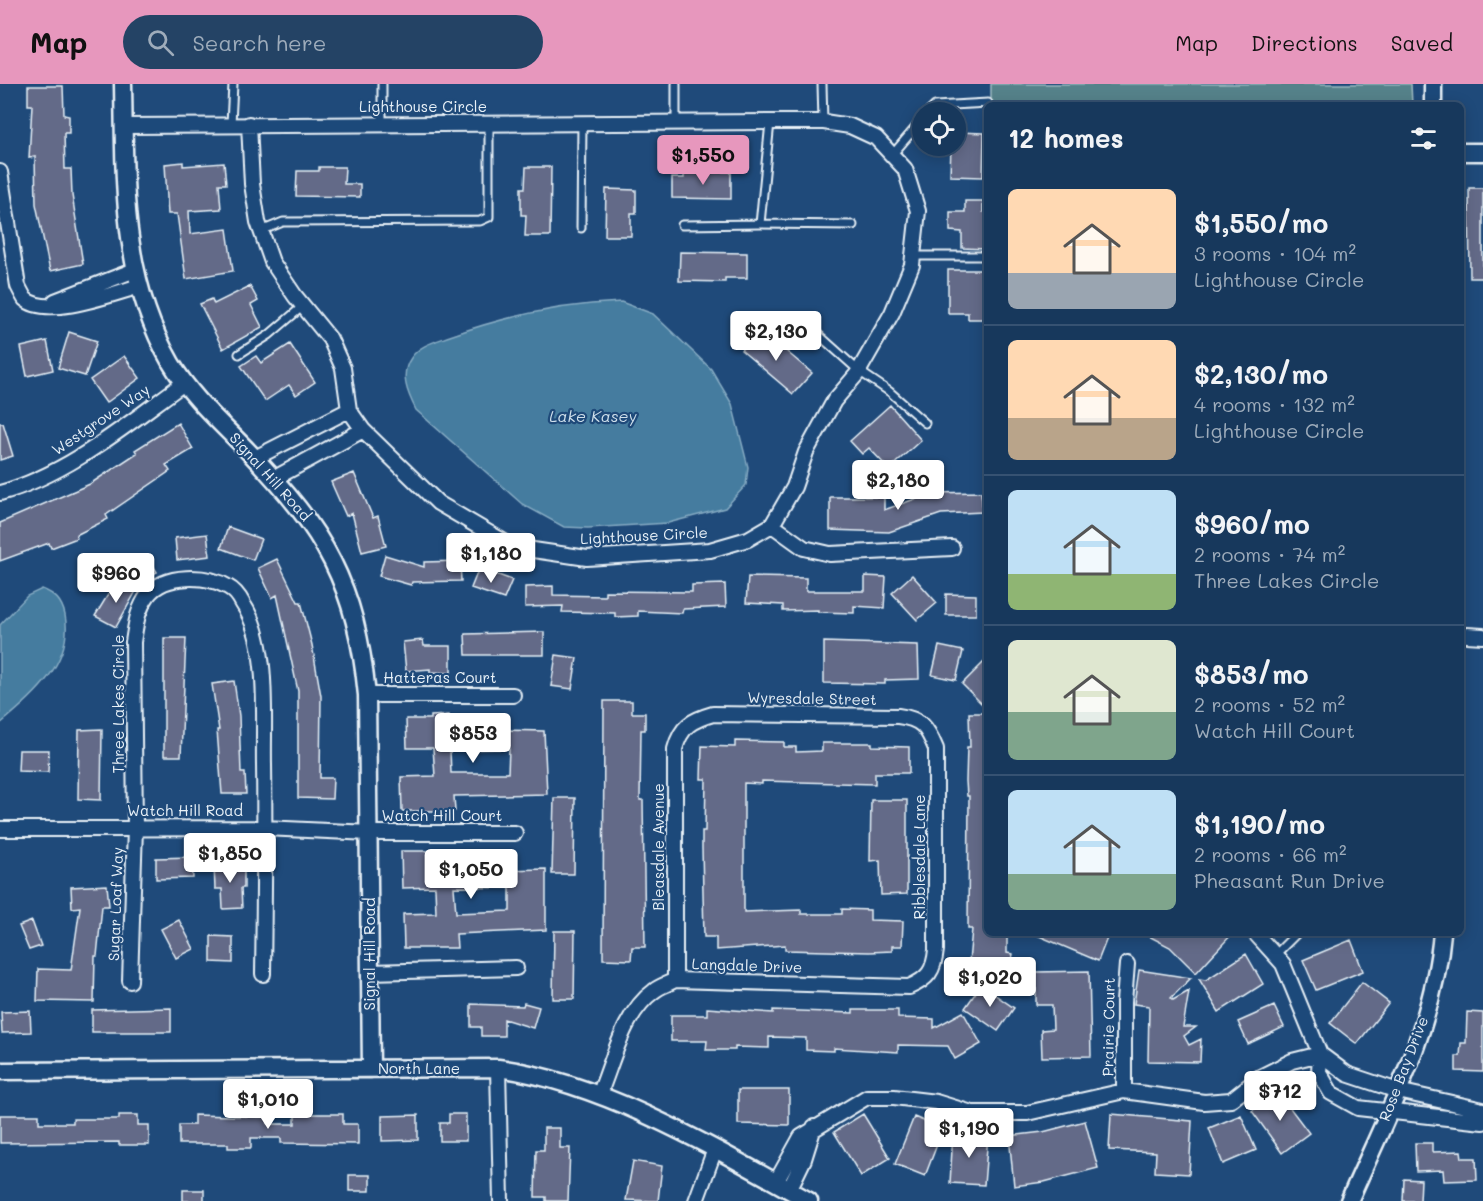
<!DOCTYPE html>
<html lang="en">
<head>
<meta charset="utf-8">
<style>
	:root { --surface:#17385c; --page:#244365; --text:#f1f3f6; --muted:#9eacbb; --line:#365272; --accent:#e797bd }
	body { margin:0; font-family:Mali,sans-serif; background:var(--page); color:var(--text); height:100vh; display:flex; flex-direction:column; font-size:22px; white-space:nowrap }
	* { box-sizing:border-box; margin:0 }
	p { font-size:20px; color:var(--muted) }
	.icon { flex:none; width:33px; height:33px; fill:none; stroke:currentColor; stroke-width:2; stroke-linecap:round; stroke-linejoin:round }
	.map { position:relative; flex:1; overflow:hidden }
	.side { position:absolute; left:984px; top:18px; width:480px; height:834px; display:flex; flex-direction:column; background:var(--surface); border-radius:9px; box-shadow:0 3px 15px #0003,0 0 0 2px var(--line) }
	.side>* { flex:none }
	.buttons { position:absolute; left:912px; top:18px; display:grid; gap:12px }
	.buttons a { display:grid; place-items:center; width:54px; height:54px; border-radius:50%; background:var(--surface); box-shadow:0 3px 15px #0003,0 0 0 2px var(--line); font-size:30px }
	.price { position:absolute; translate:-50% -51px; padding:0 14px; border-radius:6px; background:#fff; color:#222; font-size:20px; line-height:39px; filter:drop-shadow(0 2px 3px #0008) }
	.price::after { content:''; position:absolute; left:50%; top:36px; width:18px; height:14px; margin-left:-9px; background:inherit; clip-path:polygon(0 0,100% 0,50% 100%) }
	.price.current { background:var(--accent); color:#111 }
	ul { padding:0; list-style:none }
	li { display:flex; align-items:center; gap:18px; height:150px; padding:0 24px }
	li+li { border-top:2px solid var(--line) }
	li span { display:grid; place-items:center; flex:none; width:168px; height:120px; border-radius:9px; color:#555 }
	li>.icon { margin-inline-start:auto }
	span .icon { width:72px; height:72px; fill:#fffc; stroke-width:1 }
	li b { font-size:26px }
	h2 { display:flex; justify-content:space-between; align-items:center; height:72px; padding:0 24px; font-size:26px }
	header { display:flex; align-items:center; gap:36px; box-sizing:border-box; height:84px; padding:0 30px; background:var(--accent); color:#111 }
	header strong { font-size:28px }
	nav { display:flex; gap:33px; margin-inline-start:auto; font-size:21px }
	.search { width:420px; height:54px; background:var(--page); display:flex; align-items:center; gap:15px; box-sizing:border-box; padding:0 21px; border-radius:33px; color:var(--muted); font-size:22px }
	.map>svg:first-child { display:block }
	.green { fill:#55828a; stroke:#9ebac1; stroke-width:1.5 }
	.water { fill:#447c9f; stroke:#86abc3; stroke-width:1.5 }
	.building { fill:#636b88; stroke:#e8f1f8; stroke-width:1.5; fill-rule:evenodd }
	.lines { fill:none; stroke-linecap:round; stroke-linejoin:round }
	.service-casing { stroke:#e8f1f8; stroke-width:11 }
	.minor-casing { stroke:#e8f1f8; stroke-width:18 }
	.tertiary-casing { stroke:#e8f1f8; stroke-width:21 }
	.service { stroke:#1f4a7a; stroke-width:7 }
	.minor { stroke:#1f4a7a; stroke-width:14 }
	.tertiary { stroke:#1f4a7a; stroke-width:16 }
	.labels { text-anchor:middle; stroke-width:4.5; stroke-linejoin:round; paint-order:stroke }
	.street-label { font-size:15px; fill:#e8f1f8; stroke:#1f4a7a }
	.water-label { font-size:16px; font-style:italic; fill:#cfdfeb; stroke:#1f4a7a }
</style>
</head>
<body>
<header>
<strong>Map</strong>
<div class="search"><svg class="icon" aria-label="search" viewBox="0 0 24 24"><circle cx="10" cy="10" r="6"/><path d="M15 15l6 6"/></svg>Search here</div>
<nav><a>Map</a><a>Directions</a><a>Saved</a></nav>
</header>
<div class="map">
<svg width="1483" height="1117" viewBox="0 0 1483 1117">
	<rect width="100%" height="100%" fill="#1f4a7a"/>
	<filter id="ink" filterUnits="userSpaceOnUse"><feTurbulence type="fractalNoise" baseFrequency=".0167" numOctaves="2"/><feDisplacementMap in="SourceGraphic" scale="12" xChannelSelector="R" yChannelSelector="G"/><feConvolveMatrix kernelMatrix="1 2 1 2 8 2 1 2 1" color-interpolation-filters="sRGB"/></filter>
	<g filter="url(#ink)">
		<path class="green" d="M991,0h420l1,21h-421z"/>
		<path class="water" d="M621,218l32,12 58,55 21,35 16,63 -2,18 -21,23 -57,15 -80,5 -24,-1 -42,-23 -106,-94c-8,-16 -17,-35 -5,-52 8,-13 26,-17 39,-22 56,-20 112,-32 171,-34z
			M42,505c13,5 20,12 23,26 9,47 -32,82 -65,109v-99l27,-29z"/>
		<path class="building" d="M28,2h35l1,29 5,1v17h-5l1,36h6l1,26 11,69 -33,7 -14,-67 -1,-47 -6,1 3,-53h-4z
			M956,48l28,1 -1,44 -33,-1 1,-30h5z
			M183,78v4l41,-3 2,21h-7l2,25 -32,2 1,23 37,-5 6,42 -47,8 -9,-65h-9l-3,-50z
			M319,83h26l-1,17h16v13l-64,-1 1,-25h22z
			M526,83h25l-1,69h-25l1,-21h-5v-27h4z
			M684,87l47,1v27l-59,-1v-20h12z
			M1469,104h14v90h-13z
			M606,105l30,1v23h-5v23h-26z
			M965,117h18v11h4l-1,37 -24,-1v-16l-12,-1v-19h15z
			M680,168l67,1v25h-22v4l-46,-1z
			M948,186h39v49h-19v-6h-20z
			M250,202l8,15 -7,4 11,22 -39,22 -23,-45 12,-5 2,5z
			M760,245l52,44 -19,21 -52,-44z
			M69,248l28,9 -12,35 -27,-8z
			M47,257l6,29 -26,6 -6,-29z
			M290,260l25,38 -19,13 -7,-10 -24,16 -24,-35 15,-10 5,7z
			M124,272l16,22 -34,25 -16,-23z
			M890,321l31,35 -32,29 -20,-21 -7,6 -12,-13z
			M0,339h3l10,33 -13,4z
			M178,339l15,26 -27,16 4,6 -64,44 2,4 -32,16 1,3 -26,10 -2,-5 -49,18v-38l90,-39 47,-31 -2,-3z
			M354,389l19,45 5,-2 8,30 -24,6 -10,-39 -6,3 -15,-34z
			M981,408l2,20 -42,2 -52,18 -59,-2v-33h54v13l48,-17z
			M228,443l33,12 -8,21 -32,-12z
			M207,450l3,22 -33,4 -2,-22z
			M385,471l39,12v-5l36,-1 1,20 -49,1 -1,3 -32,-9z
			M148,473l9,15 -14,7 -4,8 -10,-19z
			M277,475l21,43h3l11,43 9,51 -1,82h13l-1,21 -34,-1v-107l-21,-96 -5,3 -14,-30z
			M479,484l33,12 -8,19 -33,-11z
			M912,491l25,28 -20,17 -25,-27z
			M865,492l21,1 -2,31 -30,-2v7l-36,-1v-2l-35,1v-6l-37,-2 2,-26 58,1v13h59z
			M117,496l19,11 -20,36 -21,-11z
			M725,500l1,23 -43,2 -1,4 -44,-2v5l-23,1v-4l-53,-1 1,-6 -38,1v-20l28,-1v9l52,1v-5l87,1v-7z
			M946,510l30,1v20h-30z
			M544,548v23h-78l-1,-21z
			M164,554h22l-5,118h-17z
			M423,556l1,6h27v27l-21,-1v-3l-24,2 -3,-29z
			M824,558l94,3 1,34 -34,1v4l-61,-1z
			M939,562l24,5 -7,29 -24,-5z
			M556,571l21,3 -5,31 -21,-3z
			M987,575v50l-25,-25z
			M234,597l5,35 2,57h4l1,21h-24l-5,-64h2l-7,-46z
			M604,617h28v12h13v17h-4l-1,70h3l2,147h-13l-1,13 -28,-1z
			M969,629h18v220h20v20l6,1 -6,28 -27,-5 3,-12 -14,-3 3,-33h-4l1,-133h-2l-1,-15 1,-34h3z
			M449,631v14l95,2 3,63 -93,2 1,15h-53l-1,-34 34,-1 -2,-28h-26l-1,-29h25v-3zM509,665l-1,24h-57l-1,-23z
			M102,645l-1,71 -23,-1 1,-69z
			M735,657l49,1v5h12v5l26,-1v-8h50v3l37,1v26h-34v11l-113,-3v3l-18,-1v129l57,-2v4h41v-5l28,1v10l33,1 -1,25h-10v5l-23,1 -84,-2v-5l-69,5v-13h-12l-2,-89v-17h3l1,-52h-5l1,-33 33,1z
			M19,666h30l-1,22 -30,-1z
			M554,714h21l-1,76h-22z
			M871,716h36v94l-26,1 -1,-35 -10,1z
			M401,767h52v14l46,1v4l47,-1v61l-90,4 1,14h-53l-1,-34 33,-1 -1,-26 -33,1zM454,803l56,1v23l-54,2z
			M192,773l1,21 -37,1v-21z
			M244,780v24h-3l1,20 -19,1 -1,-20h-7l-1,-24z
			M107,801l2,21h-7l-5,50h-2l-1,46 -57,-1 1,-32 33,1 9,-63 -8,1 -1,-21z
			M179,836l15,29 -18,9 -15,-29z
			M32,837l9,25 -12,4 -10,-24z
			M554,847h21l-1,68h-21z
			M1032,849h77l-11,28z
			M1143,849h90l-37,40 -26,-26z
			M211,852l22,1v26l-22,-1z
			M1351,856l12,31 -47,19 -13,-30z
			M1246,870l17,30 -44,28 -20,-33 7,1z
			M1139,886l52,8 -20,20 2,2 16,-9 -6,36h13l-12,9 5,9 12,-6 -1,23 -52,-1 1,-55 -15,-2z
			M1089,887l2,85 -49,1 -1,-27 12,-1 -1,-24h-16v-33z
			M1362,898l27,21 -32,41 -27,-21z
			M981,901l33,23 -16,23 -33,-23z
			M524,919l15,4 -6,21 -29,-9v17h-23v-9h-10v-23l52,2z
			M1274,922l10,21 -36,17 -10,-22z
			M171,924v24h-79v-22z
			M707,924l66,5v-3l80,3v-3h45v8l36,1v9l29,-16 18,32 -26,15 -7,-13 -50,-1v7l-64,-4v3l-28,-1v-12l-37,-1v11l-34,-1v3h-29l1,-9h-36v-26h36z
			M30,927l1,21 -29,1 -1,-21z
			M1467,928l16,1v59l-27,-1v-15h4l1,-13h5z
			M738,1006h51v35l-51,-1z
			M1278,1008l31,41 -27,20 -30,-42z
			M295,1030h48v10h15v20l-77,-1v-5h-30v10h-23v-4h-49v-19h15v-10l74,2v7h27z
			M449,1030h17v27h-26v-18h9z
			M863,1030l27,44 -29,18 -27,-44z
			M1111,1030l81,7 -3,53 -34,-2 1,-20 -47,-2z
			M0,1031h39v8h34v-4h46v-4h19v10h11v20h-30v-3l-119,1z
			M418,1031v25l-36,1v-25z
			M1241,1031l15,35 -33,14 -14,-36z
			M914,1033l29,12 -18,47 -30,-12z
			M1085,1037l13,47 -54,14 -30,4 -5,-50 34,-4z
			M544,1044h16v20h10l-2,53h-22v-4h-11l1,-47h8z
			M953,1049l35,2 -4,50 -34,-2z
			M1415,1059h17v9l29,-1 1,7h14l1,22 -33,1 -1,-11 -27,1z
			M633,1077l29,5 -4,35 -32,-1z
			M349,1091h21v16h-21z
			M1404,1095l17,1 -1,21h-17z
			M183,1106h21v11h-21z"/>
		<g class="lines">
			<g class="service-casing">
				<path id="service" d="M676,0v38
					M822,0l1,38
					M929,28l6,-6 53,-3
					M382,39v-39
					M231,40l2,-40
					M892,71l30,-35
					M760,140l93,1
					M682,141l78,-1 10,-102
					M581,144l1,-105
					M261,147l22,-9 197,-1 9,-4v-94
					M913,172h74
					M801,235l58,52 31,21 35,31
					M239,270l30,-19 34,-29
					M1275,871l22,-22"/>
			</g>
			<g class="minor-casing">
				<path id="minor" d="M124,42l646,-4h54l26,4 26,12 29,31 13,42 -6,54 -20,48 -35,61 -23,27 -28,51 -12,35 -22,38 -24,14 -38,11 -123,8 -74,-11 -75,-44 -75,-73 -14,-20 -6,-42 -13,-29 -35,-43 -23,-34 -14,-40 -6,-38 -3,-60
					M0,88l18,114c2,4 5,10 7,13 22,20 90,-6 115,-13
					M55,217l80,-31
					M255,374l94,-48
					M275,394l88,-48
					M0,409c69,-19 127,-69 184,-110
					M772,441l32,23 26,6 122,-6
					M1467,551l16,1
					M367,611h146
					M0,745l265,-1 105,5h145
					M1255,849l28,31 37,90 -1,18 12,21 27,15 125,14
					M370,888l146,-4
					M130,897l5,-153 -2,-186c3,-18 4,-32 15,-47 17,-22 59,-20 80,-8 6,3 12,11 15,17 27,40 20,113 21,161 1,69 0,139 -1,209
					M1320,970l27,20 51,17 85,19
					M498,984l3,133
					M1124,1007v-89l3,-38
					M599,1011c14,-33 24,-82 55,-104 6,-5 14,-7 21,-11l234,7c19,-8 25,-16 27,-37v-201c-9,-22 -14,-30 -38,-33l-185,-2c-21,6 -32,12 -38,35v231
					M776,1098l25,-45 66,-40h27l42,5 36,11h55l97,-22 80,11 27,-2 29,-23 32,-16 28,-7
					M789,1106l15,-31 10,-32
					M696,1117l19,-52"/>
			</g>
			<g class="tertiary-casing">
				<path id="tertiary" d="M123,0c2,98 -3,190 48,279 20,34 51,61 78,89 76,79 107,132 118,243l4,374
					M1433,0v21
					M1461,68h22
					M0,987l498,-3c107,15 218,81 311,133
					M1349,1117c38,-86 85,-174 93,-268"/>
			</g>
			<use href="#service" class="service"/>
			<use href="#minor" class="minor"/>
			<use href="#tertiary" class="tertiary"/>
		</g>
	</g>
	<g class="labels">
		<g class="street-label">
			<text x="423" y="28">Lighthouse Circle</text>
			<text transform="translate(101 336) rotate(-34)" y="5">Westgrove Way</text>
			<text transform="translate(270 393) rotate(48)" y="5">Signal Hill Road</text>
			<text transform="translate(644 452) rotate(-3)" y="5">Lighthouse Circle</text>
			<text x="440" y="599">Hatteras Court</text>
			<text transform="translate(812 615) rotate(1)" y="5">Wyresdale Street</text>
			<text transform="translate(119 620) rotate(-90)" y="5">Three Lakes Circle</text>
			<text x="185" y="732">Watch Hill Road</text>
			<text x="442" y="737">Watch Hill Court</text>
			<text transform="translate(659 763) rotate(-90)" y="5">Bleasdale Avenue</text>
			<text transform="translate(920 773) rotate(-90)" y="5">Ribblesdale Lane</text>
			<text transform="translate(116 820) rotate(-88)" y="5">Sugar Loaf Way</text>
			<text transform="translate(370 870) rotate(-90)" y="5">Signal Hill Road</text>
			<text transform="translate(747 882) rotate(2)" y="5">Langdale Drive</text>
			<text transform="translate(1109 943) rotate(-89)" y="5">Prairie Court</text>
			<text x="419" y="990">North Lane</text>
			<text transform="translate(1404 985) rotate(-69)" y="5">Rose Bay Drive</text>
		</g>
		<g class="water-label">
			<text x="593" y="338">Lake Kasey</text>
		</g>
	</g>
</svg>
<div class="buttons">
<a><svg class="icon" aria-label="locate" viewBox="0 0 24 24"><circle cx="12" cy="12" r="6"/><path d="M12 2v4M12 18v4M2 12h4M18 12h4"/></svg></a>
</div>
<b class="price current" style="left:703px;top:102px">$1,550</b>
<b class="price" style="left:776px;top:278px">$2,130</b>
<b class="price" style="left:898px;top:427px">$2,180</b>
<b class="price" style="left:491px;top:500px">$1,180</b>
<b class="price" style="left:116px;top:520px">$960</b>
<b class="price" style="left:473px;top:680px">$853</b>
<b class="price" style="left:230px;top:800px">$1,850</b>
<b class="price" style="left:471px;top:816px">$1,050</b>
<b class="price" style="left:990px;top:924px">$1,020</b>
<b class="price" style="left:1280px;top:1038px">$712</b>
<b class="price" style="left:268px;top:1046px">$1,010</b>
<b class="price" style="left:969px;top:1075px">$1,190</b>
<section class="side">
<h2>12 homes<svg class="icon" aria-label="filters" viewBox="0 0 24 24"><path d="M4 7h16M4 17h16"/><circle cx="9" cy="7" r="2"/><circle cx="15" cy="17" r="2"/></svg></h2>
<ul>
<li><span style="background:linear-gradient(#ffd9b3 70%,#9aa5b1 0)"><svg class="icon" aria-label="home" viewBox="0 0 24 24"><path d="M3 11l9-7 9 7M6 9v11h12V9"/></svg></span><div><b>$1,550/mo</b><p>3 rooms · 104 m²</p><p>Lighthouse Circle</p></div></li>
<li><span style="background:linear-gradient(#ffd9b3 65%,#b9a48a 0)"><svg class="icon" aria-label="home" viewBox="0 0 24 24"><path d="M3 11l9-7 9 7M6 9v11h12V9"/></svg></span><div><b>$2,130/mo</b><p>4 rooms · 132 m²</p><p>Lighthouse Circle</p></div></li>
<li><span style="background:linear-gradient(#bfe0f5 70%,#8fb573 0)"><svg class="icon" aria-label="home" viewBox="0 0 24 24"><path d="M3 11l9-7 9 7M6 9v11h12V9"/></svg></span><div><b>$960/mo</b><p>2 rooms · 74 m²</p><p>Three Lakes Circle</p></div></li>
<li><span style="background:linear-gradient(#dfe7d0 60%,#7fa58c 0)"><svg class="icon" aria-label="home" viewBox="0 0 24 24"><path d="M3 11l9-7 9 7M6 9v11h12V9"/></svg></span><div><b>$853/mo</b><p>2 rooms · 52 m²</p><p>Watch Hill Court</p></div></li>
<li><span style="background:linear-gradient(#bfe0f5 70%,#7fa58c 0)"><svg class="icon" aria-label="home" viewBox="0 0 24 24"><path d="M3 11l9-7 9 7M6 9v11h12V9"/></svg></span><div><b>$1,190/mo</b><p>2 rooms · 66 m²</p><p>Pheasant Run Drive</p></div></li>
</ul>
</section>
</div>
</body>
</html>
